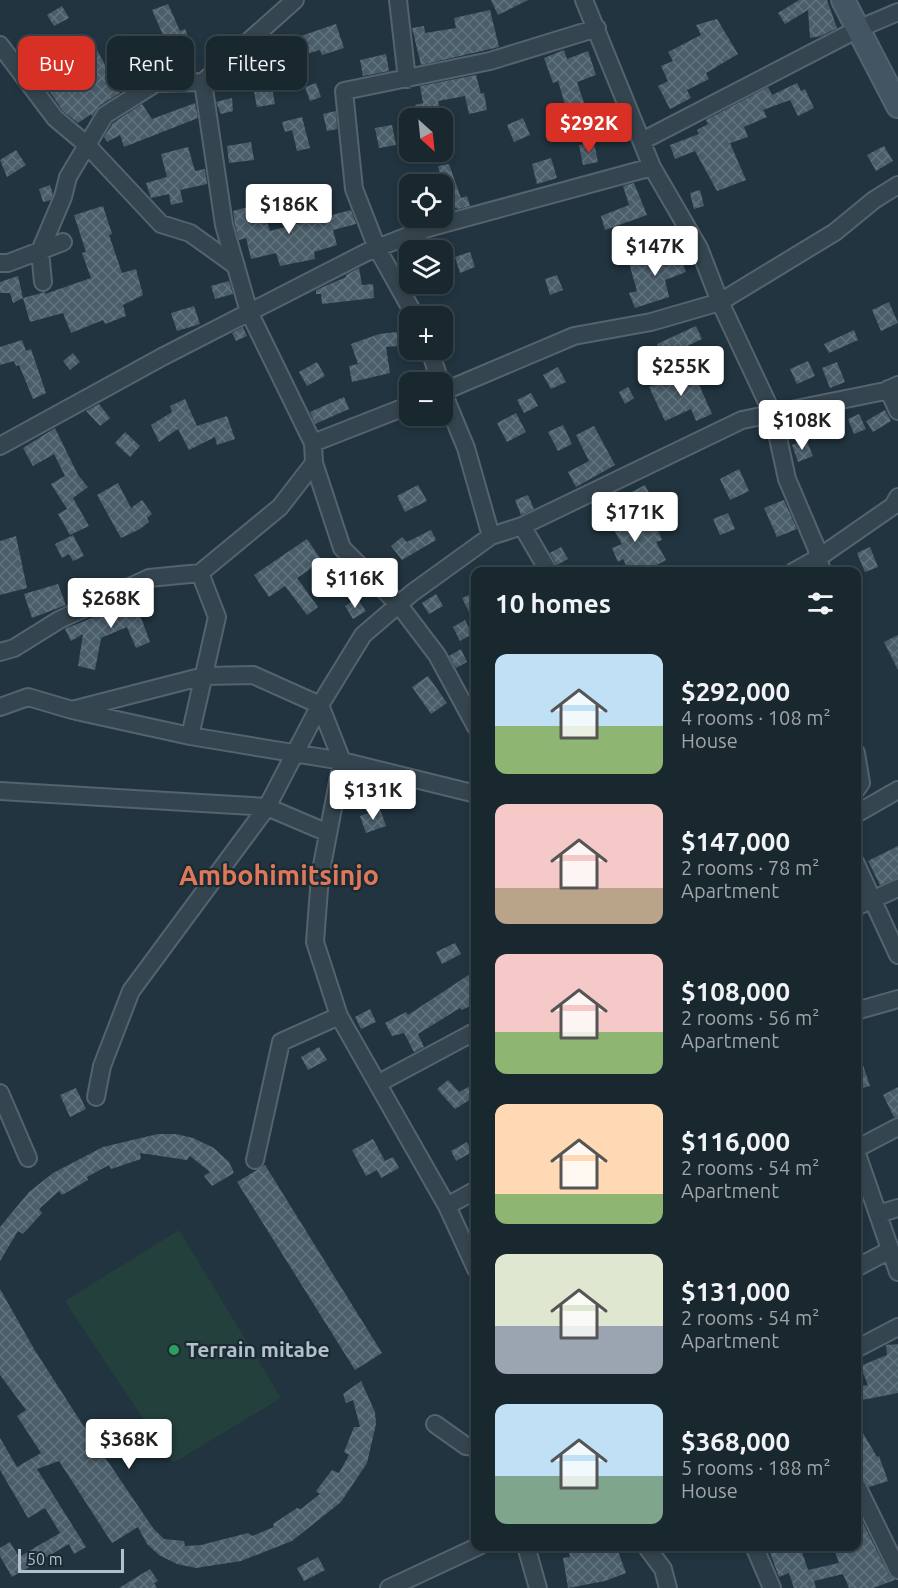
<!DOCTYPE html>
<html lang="en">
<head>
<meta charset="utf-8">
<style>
	:root { --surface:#19272f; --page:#26333b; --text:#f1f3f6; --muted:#9fa5aa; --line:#37444b; --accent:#d93025 }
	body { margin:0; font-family:Ubuntu,sans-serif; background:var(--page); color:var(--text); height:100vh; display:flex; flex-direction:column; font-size:22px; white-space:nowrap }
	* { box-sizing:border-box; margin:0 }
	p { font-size:20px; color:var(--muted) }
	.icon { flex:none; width:33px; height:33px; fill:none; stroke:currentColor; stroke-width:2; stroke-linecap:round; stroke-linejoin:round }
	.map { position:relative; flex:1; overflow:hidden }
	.panel { position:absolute; left:471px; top:567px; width:390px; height:984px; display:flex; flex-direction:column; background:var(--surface); border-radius:12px; box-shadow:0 3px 9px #0003,0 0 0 2px var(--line) }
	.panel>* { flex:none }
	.guide { position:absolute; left:18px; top:36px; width:363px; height:54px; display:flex; gap:12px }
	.needle { width:39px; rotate:153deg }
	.controls { position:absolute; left:399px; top:108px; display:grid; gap:12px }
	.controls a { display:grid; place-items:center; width:54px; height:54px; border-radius:12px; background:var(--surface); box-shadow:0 3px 9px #0003,0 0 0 2px var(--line); font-size:30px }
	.scale { position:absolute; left:18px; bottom:15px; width:106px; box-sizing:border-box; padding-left:6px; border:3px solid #b1c0ca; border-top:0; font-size:16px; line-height:21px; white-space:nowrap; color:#b1c0ca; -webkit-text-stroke:4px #1b2a33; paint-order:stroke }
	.price { position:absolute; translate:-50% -51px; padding:0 14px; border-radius:6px; background:#fff; color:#222; font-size:20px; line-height:39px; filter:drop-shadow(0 2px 3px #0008) }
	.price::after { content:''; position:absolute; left:50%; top:36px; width:18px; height:14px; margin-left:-9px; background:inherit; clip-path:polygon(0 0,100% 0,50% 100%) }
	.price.current { background:var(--accent); color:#fff }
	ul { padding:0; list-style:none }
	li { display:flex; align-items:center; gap:18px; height:150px; padding:0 24px }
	li span { display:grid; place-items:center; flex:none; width:168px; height:120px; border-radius:12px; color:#555 }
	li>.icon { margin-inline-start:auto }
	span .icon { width:72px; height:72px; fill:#fffc; stroke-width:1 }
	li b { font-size:26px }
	h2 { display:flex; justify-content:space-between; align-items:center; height:72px; padding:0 24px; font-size:26px }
	.tag { padding:0 21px; border-radius:12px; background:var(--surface); box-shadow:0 3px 9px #0003,0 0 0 2px var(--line); font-size:21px; line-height:54px }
	.tag.current { background:var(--accent); color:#fff }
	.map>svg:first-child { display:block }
	.garden { fill:#23403d }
	.building { fill:url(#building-cross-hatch) }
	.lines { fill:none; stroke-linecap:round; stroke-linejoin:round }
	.street-casing { stroke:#54636d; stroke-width:20 }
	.secondary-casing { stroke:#54636d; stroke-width:26 }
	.street { stroke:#35454f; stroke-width:16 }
	.secondary { stroke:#435562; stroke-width:22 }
	.leisure-dot { fill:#2e9e5b; stroke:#1b2a33; stroke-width:2 }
	.labels { text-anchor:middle; stroke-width:4.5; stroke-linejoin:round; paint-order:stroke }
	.poi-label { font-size:21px; font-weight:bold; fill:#b1c0ca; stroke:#1b2a33; text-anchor:start }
	.district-label { font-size:27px; font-weight:bold; fill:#de7858; stroke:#1b2a33 }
</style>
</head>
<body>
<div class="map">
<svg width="898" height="1588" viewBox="0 0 898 1588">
	<defs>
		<pattern id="building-cross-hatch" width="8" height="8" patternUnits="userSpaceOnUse" patternTransform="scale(1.5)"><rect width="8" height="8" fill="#4a5e6a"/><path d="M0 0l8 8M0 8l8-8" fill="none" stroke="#62737e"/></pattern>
	</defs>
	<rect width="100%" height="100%" fill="#21343f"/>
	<path class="garden" d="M179,1230l102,168 -108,65 -108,-162z"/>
	<path class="building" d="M491,0h37l-30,15z
		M799,0h28l10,28 -16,8 -11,2 -2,-28 -23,14 -7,-11z
		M168,4l12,27 5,-2 11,27 -20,8 -24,-54z
		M62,6l7,12 -15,8 -7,-11z
		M490,10l9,37 -78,18 -9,-37 12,-2 1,7 31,-5 -2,-10z
		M717,19l21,35 -32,19 3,6 -22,11 4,8 -21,11 -12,-23 10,-5 -7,-15 12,-5 -5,-9 33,-17 -5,-10z
		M336,24l8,24 -22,7 -2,-5 -26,8 -5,-18z
		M66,47l7,13 23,-12 24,45 -21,13 -7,10 -1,-2 -13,9 -15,-12 -32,-46z
		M564,50l3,9 21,-8 8,24 -19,7 8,24 -18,5 -9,-30 -5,2 -9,-25z
		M386,54l3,17 -26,5 -3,-16z
		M476,75l5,19 3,-1 3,17 -18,4 -4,-18 -27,5 4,17h-24l-3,-13 8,-2 -3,-17z
		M316,83l5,14 -11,4 -5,-14z
		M797,83l4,8 4,-2 9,19 -16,8 -8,-16 -27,10 4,7 -23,10 4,10 -18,6 16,37 -29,11 -22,-40 -20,8 -5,-14 29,-11 -2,-4 11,-6 -2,-4 62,-33 4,8z
		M272,88l3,16 -18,3 -3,-15z
		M232,98l1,13 -12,3 -5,-12z
		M195,103l3,15 -74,29 -4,-12 -13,7 -3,-5 9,-14 29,-19 10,15z
		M336,111l1,18 -10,2 -4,-17z
		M302,117l8,31 -13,3 -5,-21 -7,2 -3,-10z
		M523,118l7,17 -16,7 -7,-17z
		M392,125l4,20 -17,3 -4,-20z
		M251,142l3,18 -25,3 -2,-17z
		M594,142l4,20 -15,3 -4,-20z
		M884,146l9,15 -17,10 -9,-16z
		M188,147l7,24 10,-2 2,15 -27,6 3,12 -12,3 -2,-11 -18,4 -5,-15 21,-6 -6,-23z
		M16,150l10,15 -19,12 -7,-17z
		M551,158l6,20 -20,6 -5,-20z
		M449,164l12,34 6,-2 3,10 -12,3 -5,-2 -10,-20 -5,-21z
		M634,183l13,32 -42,15 -4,-14 28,-11 -6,-19z
		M50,185l3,9 -2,6 -8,2 -4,-13z
		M700,190l4,16 -10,3 -4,-16z
		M262,203l8,28 50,-13 -1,-5 13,-3v5l19,-5 5,14 -23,6 4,15 -23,7 1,7 -35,7 -4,-13 -25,6 -5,-21 -7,2 -4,-14 -2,-15z
		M103,206l9,28 -3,1 13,38 14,-4 7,26 -20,10 3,11 -21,8 -2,-4 -32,13 -8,-20 -33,9 -7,-24 22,-6v2l46,-16 -9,-25 4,-1 -12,-37z
		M678,249l8,23 -21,8 4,17 -34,11 -6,-15 8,-2 -8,-28 16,-4 1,2z
		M470,252l5,15 -15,6 -5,-16z
		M359,268l3,17 11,-1 1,14 -52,6 -1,-10h-5v-4l30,-13v-2z
		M557,275l6,15 -13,5 -5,-16z
		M18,276l5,22 -10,5 -3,-10h-10v-11z
		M229,281l4,13 -18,5 -4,-13z
		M889,302l9,21 -17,8 -9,-21z
		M194,306l6,18 -23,7 -6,-18z
		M696,326l6,13 -38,18 -7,-13z
		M243,327l4,9 -11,5 -4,-8z
		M854,330l4,10 -29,13 -5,-9z
		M397,332l1,14 -12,1 4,26 -38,9 -3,-16 9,-2 -7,-20 28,-10z
		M22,340l4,11 5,-2 15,44 -13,6 -14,-34 -3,1 -2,-5 -14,4v-18z
		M73,353l7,9 -10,8 -7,-9z
		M808,361l7,15 -18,8 -7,-15z
		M317,362l8,14 -18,10 -8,-14z
		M837,362l8,20 -15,6 -8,-20z
		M558,367l8,15 -15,7 -8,-14z
		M692,369l20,45 -16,7 -5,-12 -26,12 -16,-34z
		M628,387l6,11 -9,6 -6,-12z
		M531,393l7,13 -14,7 -7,-13z
		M344,397l5,12 -34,15 -5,-12z
		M185,399l12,27 30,-10 8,23 -18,6 -2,-8 -26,13 -11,-21 -19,13 -8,-17 21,-13 -2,-6z
		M99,404l11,14 -10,8 -14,-15z
		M885,410l6,11 -18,11 -7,-11z
		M516,413l10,19 -19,10 -10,-19z
		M859,414l7,15 -12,5 -6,-15z
		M563,425l9,19 -14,7 -10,-19z
		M594,426l21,39 -39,22 -8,-15 21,-11 -13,-26z
		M55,428l23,47 10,12 -15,11 16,28 -19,9 -12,-21 9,-5 -16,-25 14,-8 -11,-22 -21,12 -10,-18z
		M125,432l15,14 -10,11 -15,-14z
		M806,439l7,17 -15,6 -6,-17z
		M739,469l10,22 -19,9 -10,-21z
		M118,483l13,25 11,-8 10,14 -5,4 2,4 -9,7 -19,9 -24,-43z
		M418,485l9,16 -22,11 -8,-16z
		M645,485l6,11 -18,10 -7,-11z
		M528,495l6,14 -13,6 -6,-15z
		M784,500l13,29 -20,8 -13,-29z
		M619,502l17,32 20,-9 6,15 -6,2 10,18 -13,7 2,5h-26l-6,-13 -5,3 -6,-14 10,-4 -19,-33z
		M728,513l7,16 -15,6 -7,-16z
		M431,530l5,10 -34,20 -11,-14 11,-9 5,5z
		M73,535l11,21 -11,5 -4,-7 -7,4 -7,-14z
		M16,536l11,52 -27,7v-54z
		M307,539l15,22 -25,17 21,29 -11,8 -22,-29 -16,11 -15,-22z
		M561,547l7,12 -11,6 -7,-12z
		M870,547l8,20 -13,5 -8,-19z
		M58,584l8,21 -34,13 -8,-24z
		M476,592v34l-14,-28z
		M436,594l7,12 -14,8 -7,-11z
		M147,595l7,15 -14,5 10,27 -14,6 -9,-21 -26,11 -6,32 -17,-4 5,-32 -12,7 -6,-12z
		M357,598l9,13 -13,8 -8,-13z
		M465,620l7,14 -12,7 -7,-14z
		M898,635v35l-14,-28z
		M461,649l6,13 -11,6 -7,-12z
		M428,676l19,27 -16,11 -19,-27z
		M380,809l6,17 -20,7 -6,-17z
		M898,846v32l-18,7 -12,-24z
		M455,943l6,11 -19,10 -6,-12z
		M470,974l6,11v18l-14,7 -2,-2 -42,26 6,13 -10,5 -10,-19 -12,3 -7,-13 21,-11 2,3z
		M370,1009l6,13 -15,7 -6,-12z
		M319,1047l8,13 -19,10 -7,-13z
		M856,1053h3l11,33 -14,4z
		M448,1080l11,12 17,-9v13l-21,13 -18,-20z
		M898,1087v30h-4l-11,-22z
		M76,1088l10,21 -16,8 -10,-22z
		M158,1134h18l17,4 21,10 15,14 5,11 -22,13 -8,-10 6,-4 -20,-16 -3,4 -47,-7 1,6 -30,10 -2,-4 -22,12 1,3 -26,15 -3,-4 -20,18 3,4 -19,21 -5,-3 -18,30v-34l29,-35 24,-19 50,-26z
		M373,1139l12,22 8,-4 6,11 -18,10 -4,-8 -11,6 -14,-26z
		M467,1142l5,10 -16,9 -5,-10z
		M265,1165l117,188 -27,17 -118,-188z
		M0,1289l34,60 45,70 74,109 11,11 20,2 1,5 16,-1 47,-12 4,3 22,-9 -1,-3 24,-16 4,1 19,-15 -4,-3 16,-21 7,3 10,-18 -5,-3 10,-25h6l-7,-27 -7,3 -3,-9 18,-13 14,31 1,12 -9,39 -26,39 -49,39 -51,20 -45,7 -19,-4 -18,-9 -12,-11 -9,-17 -26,16 -53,-82 -22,8 49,78 -12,7 -5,-10 -57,33 -12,-21v-8l10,-6 9,15 41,-24 -15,-25 -17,10 -28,-48v-32l17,29 24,-14 -24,-37 9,-6 -26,-35z
		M898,1344v49l-36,7 -2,-14 8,-1 -8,-19 27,-11 -1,-10z
		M856,1421l21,36 2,-1 9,25 -19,6 -7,-11 -6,-2z
		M859,1515l30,60 6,5 -22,8h-24l-6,-14 -29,7 2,7h-22l-5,-15 -10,4 -10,-27 8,-4h23l8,24 31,-7 -6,-17h29l-6,-13v-17z
		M568,1546h48l10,27 -21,8 -37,7 -5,-30 7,-1z
		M318,1557l7,13 -21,11 -7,-13z
		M150,1569l8,12 -4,2 3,5h-38z"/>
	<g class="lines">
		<g class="street-casing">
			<path id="street" d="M295,0l-92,82 21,143 25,87 64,131
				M398,0l9,79
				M584,0l68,167 47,81 21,54 53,113 14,64 29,68 6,25
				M0,45l55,73 32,27 74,79 29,9 46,33
				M642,141l216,-112 40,-17
				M0,263h8l55,-21
				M43,282l-3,-31 23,-54 5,-20 37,-62 51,-32 47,-1
				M415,316l-38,-68 -23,-59 -10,-98 146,-30 107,-33
				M430,350l10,32
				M888,389l10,22
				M442,390l24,58 25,88
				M442,392l132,-56 77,-14 69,-20 115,-70 39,-32 24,-15
				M0,446l162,-89 205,-105 61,-24 224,-61
				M314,463l28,85 57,57 38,50 39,72
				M522,526l27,46
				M793,572l25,-14 75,-52 5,-9
				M0,652l14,-4 45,-28 90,-42 51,-5 80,-66 34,-44 -1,-20 97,-38
				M0,707l28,-10 44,13 132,-34 49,-1 67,30 22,56 -22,115 -5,66 24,74 -58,26 -26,118
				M76,711l114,25 152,25 134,33
				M190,736l27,-119 -17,-44
				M856,753l5,30 -5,7
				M0,791l267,16 61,26
				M856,814l42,-24
				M856,864l42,91
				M856,907l42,-19
				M856,1011l42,-12
				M339,1016l108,190 29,63
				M379,1083l97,-52
				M0,1093l28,65
				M96,1097l6,-31 29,-75 136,-184 53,-102 43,-70 49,-42 79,-57 31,-10 220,-106 143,-29 13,-6
				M856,1149l42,-22
				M856,1151l42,121
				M447,1206l29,-16
				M878,1214l20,-6
				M856,1268l34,-18
				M856,1349l42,-22
				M435,1424l31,22 10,1
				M856,1484l42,86
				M526,1546l12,42
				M646,1546l17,23 5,19
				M754,1546l18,42
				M389,1588l90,-42"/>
		</g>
		<g class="secondary-casing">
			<path id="secondary" d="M843,0l55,106"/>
		</g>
		<use href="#street" class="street"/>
		<use href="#secondary" class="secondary"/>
	</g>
	<circle class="leisure-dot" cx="174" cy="1350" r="6"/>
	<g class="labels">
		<g class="poi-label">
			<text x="186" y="1357">Terrain mitabe</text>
		</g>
		<g class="district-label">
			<text x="279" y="885">Ambohimitsinjo</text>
		</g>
	</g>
</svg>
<div class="controls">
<a><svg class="needle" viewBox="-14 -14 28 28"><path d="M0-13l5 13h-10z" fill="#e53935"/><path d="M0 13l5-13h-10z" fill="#9fa5aa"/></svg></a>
<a><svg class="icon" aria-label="locate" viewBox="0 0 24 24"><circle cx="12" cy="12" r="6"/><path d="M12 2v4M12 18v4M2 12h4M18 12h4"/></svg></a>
<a><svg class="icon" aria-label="layers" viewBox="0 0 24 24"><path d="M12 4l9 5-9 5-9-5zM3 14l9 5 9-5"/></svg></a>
<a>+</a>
<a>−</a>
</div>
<div class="scale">50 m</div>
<b class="price current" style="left:589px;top:154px">$292K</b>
<b class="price" style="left:289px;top:235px">$186K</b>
<b class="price" style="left:655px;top:277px">$147K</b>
<b class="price" style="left:681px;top:397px">$255K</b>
<b class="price" style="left:802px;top:451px">$108K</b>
<b class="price" style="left:635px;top:543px">$171K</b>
<b class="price" style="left:355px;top:609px">$116K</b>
<b class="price" style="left:111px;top:629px">$268K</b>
<b class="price" style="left:373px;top:821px">$131K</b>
<b class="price" style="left:129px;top:1470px">$368K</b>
<div class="guide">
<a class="tag current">Buy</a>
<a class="tag">Rent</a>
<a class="tag">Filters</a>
</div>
<section class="panel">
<h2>10 homes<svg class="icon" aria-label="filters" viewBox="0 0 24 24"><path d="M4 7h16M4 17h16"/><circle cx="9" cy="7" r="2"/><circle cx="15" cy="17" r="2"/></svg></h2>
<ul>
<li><span style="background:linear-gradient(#bfe0f5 60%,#8fb573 0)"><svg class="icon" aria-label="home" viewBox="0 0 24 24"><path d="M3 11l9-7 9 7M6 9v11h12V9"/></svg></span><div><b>$292,000</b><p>4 rooms · 108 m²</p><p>House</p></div></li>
<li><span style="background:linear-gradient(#f6c9c9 70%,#b9a48a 0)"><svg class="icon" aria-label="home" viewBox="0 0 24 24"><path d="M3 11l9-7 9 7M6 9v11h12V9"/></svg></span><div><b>$147,000</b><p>2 rooms · 78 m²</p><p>Apartment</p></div></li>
<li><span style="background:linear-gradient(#f6c9c9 65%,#8fb573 0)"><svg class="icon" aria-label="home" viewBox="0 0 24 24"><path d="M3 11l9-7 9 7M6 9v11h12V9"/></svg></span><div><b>$108,000</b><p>2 rooms · 56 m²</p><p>Apartment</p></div></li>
<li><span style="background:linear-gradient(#ffd9b3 75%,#8fb573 0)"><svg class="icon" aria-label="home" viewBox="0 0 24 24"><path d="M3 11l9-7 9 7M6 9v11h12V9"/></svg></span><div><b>$116,000</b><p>2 rooms · 54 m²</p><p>Apartment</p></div></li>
<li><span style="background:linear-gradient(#dfe7d0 60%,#9aa5b1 0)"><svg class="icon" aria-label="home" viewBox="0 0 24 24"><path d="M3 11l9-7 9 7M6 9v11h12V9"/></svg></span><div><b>$131,000</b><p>2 rooms · 54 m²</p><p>Apartment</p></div></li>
<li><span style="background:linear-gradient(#bfe0f5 60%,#7fa58c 0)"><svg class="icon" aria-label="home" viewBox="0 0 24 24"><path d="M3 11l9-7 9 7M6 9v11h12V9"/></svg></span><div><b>$368,000</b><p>5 rooms · 188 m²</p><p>House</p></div></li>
</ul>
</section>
</div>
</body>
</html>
